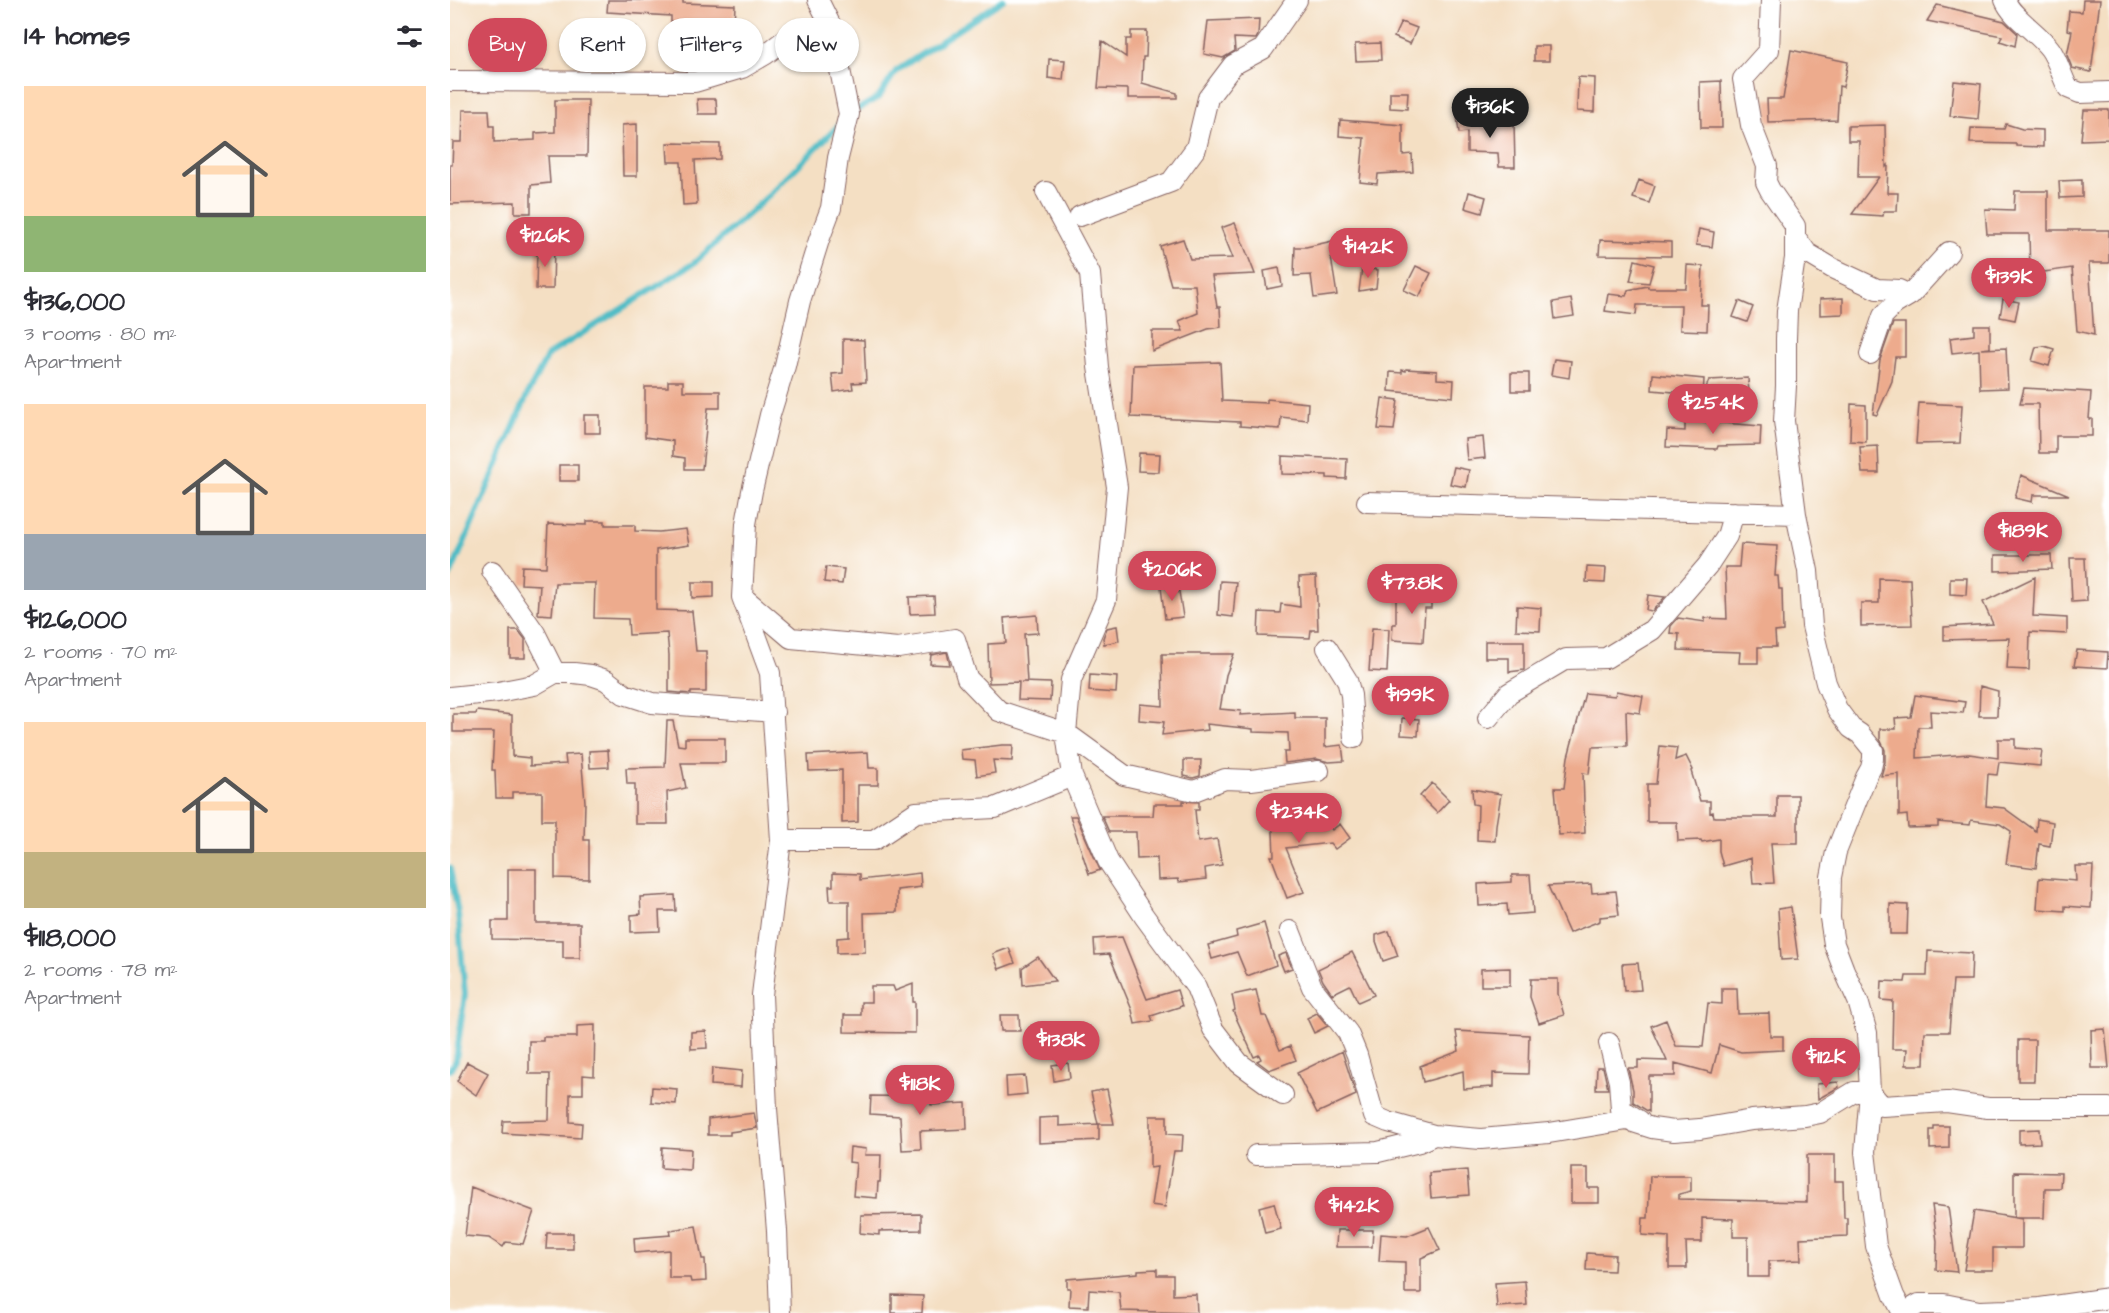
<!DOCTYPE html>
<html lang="en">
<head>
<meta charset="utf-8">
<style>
	:root { --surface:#fff; --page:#f2f2f3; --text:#2b2b33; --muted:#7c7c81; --accent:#d1495b }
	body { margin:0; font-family:"Architects Daughter",sans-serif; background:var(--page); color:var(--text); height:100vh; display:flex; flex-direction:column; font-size:22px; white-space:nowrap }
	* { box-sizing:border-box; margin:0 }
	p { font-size:20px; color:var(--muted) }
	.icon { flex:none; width:33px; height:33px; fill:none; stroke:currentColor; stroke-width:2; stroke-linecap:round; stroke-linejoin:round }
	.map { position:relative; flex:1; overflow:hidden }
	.details { display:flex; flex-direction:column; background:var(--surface); width:450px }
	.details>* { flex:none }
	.hud { position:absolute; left:18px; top:18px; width:570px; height:54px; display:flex; gap:12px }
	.price { position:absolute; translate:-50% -51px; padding:0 14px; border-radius:21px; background:var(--accent); color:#fff; font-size:20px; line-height:39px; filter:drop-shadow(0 2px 3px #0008) }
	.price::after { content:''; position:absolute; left:50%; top:36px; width:18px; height:14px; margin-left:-9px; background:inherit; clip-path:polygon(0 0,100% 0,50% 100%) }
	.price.selected { background:#222; color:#fff }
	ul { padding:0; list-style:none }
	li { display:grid; align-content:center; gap:12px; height:318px; padding:0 24px }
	li span { display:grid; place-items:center; height:186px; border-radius:0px; color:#555 }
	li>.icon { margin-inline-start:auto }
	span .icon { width:108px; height:108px; fill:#fffc; stroke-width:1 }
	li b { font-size:26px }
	h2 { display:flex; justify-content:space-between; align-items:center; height:72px; padding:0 24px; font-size:26px }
	.tag { padding:0 21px; border-radius:27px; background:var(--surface); box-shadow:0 2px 4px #0004; font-size:21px; line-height:54px }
	.tag.selected { background:var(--accent); color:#fff }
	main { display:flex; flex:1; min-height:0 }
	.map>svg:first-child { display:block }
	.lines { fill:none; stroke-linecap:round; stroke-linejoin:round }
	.stream { stroke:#4dbbc5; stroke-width:6 }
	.building { fill:#edab8d }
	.minor-casing { stroke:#866260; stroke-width:22 }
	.minor { stroke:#fff; stroke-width:20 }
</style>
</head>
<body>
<main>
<section class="details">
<h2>14 homes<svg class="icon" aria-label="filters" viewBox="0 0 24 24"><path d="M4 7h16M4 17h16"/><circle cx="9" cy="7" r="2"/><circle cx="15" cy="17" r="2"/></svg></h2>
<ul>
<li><span style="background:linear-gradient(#ffd9b3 70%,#8fb573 0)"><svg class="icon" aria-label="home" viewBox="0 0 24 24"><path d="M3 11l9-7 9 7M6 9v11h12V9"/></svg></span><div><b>$136,000</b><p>3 rooms · 80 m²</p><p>Apartment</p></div></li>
<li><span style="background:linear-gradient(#ffd9b3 70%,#9aa5b1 0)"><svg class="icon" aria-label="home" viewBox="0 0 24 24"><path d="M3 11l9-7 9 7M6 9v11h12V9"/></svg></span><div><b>$126,000</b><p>2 rooms · 70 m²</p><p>Apartment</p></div></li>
<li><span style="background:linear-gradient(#ffd9b3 70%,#c2b280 0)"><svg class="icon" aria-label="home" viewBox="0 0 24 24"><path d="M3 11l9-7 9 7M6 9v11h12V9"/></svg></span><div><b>$118,000</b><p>2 rooms · 78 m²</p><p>Apartment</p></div></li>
</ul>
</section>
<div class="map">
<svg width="1659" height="1313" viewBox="0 0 1659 1313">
	<rect width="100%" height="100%" fill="#fff"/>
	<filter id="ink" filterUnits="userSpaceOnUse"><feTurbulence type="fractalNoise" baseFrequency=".0167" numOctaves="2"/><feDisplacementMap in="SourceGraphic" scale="12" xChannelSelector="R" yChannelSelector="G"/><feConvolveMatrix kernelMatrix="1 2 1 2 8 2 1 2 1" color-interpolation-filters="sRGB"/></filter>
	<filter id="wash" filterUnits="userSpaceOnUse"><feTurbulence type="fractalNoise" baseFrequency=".008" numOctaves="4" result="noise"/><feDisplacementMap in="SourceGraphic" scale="24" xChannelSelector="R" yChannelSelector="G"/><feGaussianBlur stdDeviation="1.35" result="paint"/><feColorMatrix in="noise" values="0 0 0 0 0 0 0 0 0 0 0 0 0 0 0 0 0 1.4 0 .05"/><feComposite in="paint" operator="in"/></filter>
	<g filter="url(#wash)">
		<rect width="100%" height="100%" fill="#f4dfc3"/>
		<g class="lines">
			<path class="stream" d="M403,112l26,-15 17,-26 107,-71
				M0,576l79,-185 19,-36 146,-92 73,-66 74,-74
				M0,868l8,45 7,81 -9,66 -6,10"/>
		</g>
		<g id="blocks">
			<path class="building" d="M158,0h75v3l52,2 -2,38 -62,-3v-24l-64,-4z
				M1633,0h17l-9,72 -19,-4 -5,-13 5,-24 -5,-1 2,-19 13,1z
				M1487,5l67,16 13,12 -2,13 -15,-5 2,-5 -75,-15z
				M809,19l-1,16 -2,4 -22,-1 1,13 -12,7 -19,-4 4,-33z
				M951,22l16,6 -7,16 -16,-7z
				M170,27h16v30l-20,-1z
				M681,31h16l-1,26h-3l-1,26 35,10v5h-49v-9l-30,-1 4,-47 24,16v-18h5z
				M930,43l1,17 -25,1 -1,-17z
				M1084,46h15v15h-15z
				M1341,50l57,12 -5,25 -4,-1 -2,34 -69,2 -1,-23h16z
				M599,59l16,1 -2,20 -15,-2z
				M1128,77l17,1 -1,34 -17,-1z
				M1271,81l1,47h-21l-1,-46z
				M1504,81l27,3 -3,35 -28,-3z
				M940,92h18l-1,17 -17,-1z
				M247,99h19l1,15h-19z
				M105,100h33l-1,56h-39l2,27 -19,2v28h-16v-11l-65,2v-39h2l1,-23h9l1,-32h26l1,16h4v16l41,-2v-7l20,-1z
				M1634,110h25v29l-28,1z
				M1022,115l1,7h41l1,45h-16l-1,-14 -31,-1v-20l-8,1 -2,-17z
				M890,120l63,5v30l9,-1 1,18 -35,2 -1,10 -17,-2 4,-44 -25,-2z
				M187,124v52h-14l-1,-51z
				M1556,124l16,5 21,1v17l-27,-1v-2l-46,-1 1,-15 33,1z
				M1435,125l1,42 2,-2 -1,28h11l-1,18h-13l-1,5 -31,-2 27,-37h-21l1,-36h-11v-15z
				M217,143l53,1v15l-25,1 2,44 -14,1 -2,-43h-13z
				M1189,180l16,6 -6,17 -16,-5z
				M1632,180v17l-22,1 -1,-17z
				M1565,191h33v39h61v33h-20l5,72 -17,-4 -5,-63 -42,6 -1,-40h-42l-2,-25 29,1z
				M1019,192l17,5 -4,16 -17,-5z
				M785,223l20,51 -43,2 5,31h3l1,20 -13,2 -56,22v-20h31l-4,-10 19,-8 -3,-28h-24l-11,-39 23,-7 7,20 43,-1 -12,-30z
				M1249,229l15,3 -2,15 -16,-2z
				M887,240l4,14 -10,3 6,38 -23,3 -3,-23 -17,1 1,-29h11z
				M1150,240l71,2v14l-72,-1z
				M87,247h17l-1,42h-17z
				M1185,260l19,5 -5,18 -19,-2z
				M1237,265l16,1 -2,39h7l-1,26 -27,-1 1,-25h-44l-1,10 -31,-4 3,-17 18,2 2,-6 20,-4v2h38z
				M966,266l15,7 -12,24 -15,-7z
				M829,268l3,18 -15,3 -3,-18z
				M912,268l16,2 -2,18 -17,3z
				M1393,298v16l-23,1v-16z
				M1121,299l3,17 -19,3 -2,-17z
				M1553,299l16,3 -4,18 -15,-3z
				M1289,301l14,6 -6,15 -14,-5z
				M1443,323h12v34h-10l-3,24 -15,34 -4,-1 7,-54z
				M1524,325h16v23l-9,1 25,-1 2,40 -28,1 -1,-39 -27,3 -2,-15 24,-3z
				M393,339l21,1 2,42 -14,1 1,6 -19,3 -2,-18 11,-1z
				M1594,346l10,3 -5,17 -17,-5 4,-14z
				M1104,359l17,2 -2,17 -18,-3z
				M770,362l2,39 45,2v-4l41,4 -1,17 -26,-3 -1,12 -40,-3v-4l-109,-5 2,-52z
				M956,369l31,2v8l17,1 -1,17 -64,-6 1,-19 12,1v-3l4,1z
				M1061,373h18v18h-18z
				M1203,374l51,5 -1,17 -18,1v-4l-33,-3z
				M1298,378l1,16 -46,2 6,-16z
				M218,381h15v10h37v17h-12l-6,61h-17v-11l-12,-2v-15l-28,-4v-50h23z
				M1574,388l67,4 -2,27h3v17h-36v17h-17l-1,-49h-18z
				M932,398l16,2 -4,30 -16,-1z
				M1469,403l43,2 -2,38 -44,1z
				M1401,404l15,1v37l-16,-1z
				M134,415h16v18h-16z
				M1235,420l76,6 -1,19 -42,1 -1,3 -51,-2 1,-17 18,1z
				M1033,437l2,21 -18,2 -2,-21z
				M1428,446l1,27h-17l-2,-26z
				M689,453l21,1 -1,18 -21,-1z
				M832,456l65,3 -1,20 -19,-1v-3l-45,-1z
				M109,465h19v16h-19z
				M1004,467l15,3 -3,17 -16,-3z
				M1571,475l48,20h-36l-1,7 -17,-4z
				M137,521h18v4h30v6l24,1 27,-3 3,16 -33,5v60l36,1 4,40h10v41h-15v2l-22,-2v-37l-2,-22 -38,2 -1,-16 -34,-1 1,-35h-40l-3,32 -14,-1 2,-29 -19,-1 1,-18 24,1 2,-43 39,1z
				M1291,544l36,2 -2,30h3l1,13h3l1,42 -8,1 1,15h-18v16h-19l1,-11 -62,-2 1,-16 -9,-1 1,-7 7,-8 27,4v-4l22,1 -2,-52h14z
				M1545,555h56l1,14 -57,2z
				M1620,558h15l2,43 -15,1z
				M376,567l18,2 -2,15 -18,-2z
				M1137,567l19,1 -1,15 -19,-1z
				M866,576l2,54h-7l-1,8 -52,-2 1,-24 21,1 1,-9 19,3 -1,-30z
				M1585,577l-2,39 34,2v16l-37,-2 -1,38 -22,-1 2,-31 -65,2v-13l49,-3 -10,-22z
				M1429,578l31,1 2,46 -51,1v-23h18z
				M1500,578h17l-1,17 -16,-1z
				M770,581l16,1 -3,35 -15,-2z
				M242,582h22v15l-22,1z
				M728,585l5,32 -18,2 -4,-32z
				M967,586h14v22h-6l-2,34 -31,-2 1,-16h3v-27l21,-3z
				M1198,595l17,2 -13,14 -6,-1z
				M484,596l1,17 -25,1 -1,-17z
				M1067,606l24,2 -1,23 -24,-1z
				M587,615l1,18 -14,1 3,48h-6l30,1 -1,18 -32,-1 1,-18 -30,1 -1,-39 18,-1 -2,-25z
				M667,626l2,15 -15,3 -1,-6 4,-10z
				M922,628l17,1 -2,43 -18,-1z
				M60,630h8l7,9v19h-15z
				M1035,641h39v29l-15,2v-14h-24z
				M1627,650l31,2 -1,16 -33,-2z
				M497,652l3,13 -20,-1 1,-9z
				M712,654h72l-8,21 -6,34 21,2 -1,4 55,-3v6h30v29l17,-2 2,16 -15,1 -12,-3 -32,4 -1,-11h5l-1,-19 -35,-1v-3l-46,-5 1,6 -46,5 2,-13 -25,-2 1,-16 23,2z
				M640,675l27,2 -1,16 -27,-2z
				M1530,686l18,5 -1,25h-18z
				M1166,691l27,5 -3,17 -14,-2 1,35 -35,1 -3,27 -6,-1 2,60 -26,2 -4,-47h9l4,-31 17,-64 30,3z
				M1465,695l50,7 -2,11 -33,-2 1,16h-13l-1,31 52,-4 29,4v-19h17v9l27,2 -2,16 -41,-4 -2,13 -9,-1 -2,32 18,2 32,23 1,-12 16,3 -3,24 -11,-2 -3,24 -30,-4 5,-33 -11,-7 -29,-4 -1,5 -32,-3v5l-30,1 -1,-13 -8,1v-42l-18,2 4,-14v-12l-5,-11v-10h16l-1,-11 16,-1z
				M27,711l35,4v41l18,2v8l36,-2 -1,-9 16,-1 4,48 -1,38h5v39l-34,-1v-58h-13v-28h-30v6h-16l-1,-28h-3l2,-38h-41v-18h23z
				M952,718l17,1 -1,17 -17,-1z
				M217,721h6l5,24 7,1v-8h40v25h-44l5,25 -19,4 1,32h-33v-40h-8l-1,-16 39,-1z
				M552,745h11l-1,16 -19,-1 2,13 -18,3 -2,-16 -13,-1 -1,-9z
				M1210,746l17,2 -2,12 11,-4 7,14 -2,1 9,30h10v12l3,-1 1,5h63v-22h21v48h-27l3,40 -21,1 -2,-26 -28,8 -4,-15v-12l-17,3 -1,-2 -23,1 -1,-19h-30v-38h9z
				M158,750l1,17 -19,1 -1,-17z
				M418,752l1,16h9v17h-20v37l-16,1v-53l-33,1 -1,-16z
				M734,760h17l-1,16 -7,2 -9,-2z
				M982,783l17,17 -12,13 -17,-17z
				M1022,789l29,5 -5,31 -1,16 -18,-1 1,-35 -5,-1z
				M733,801l16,1v8h-4l3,32 19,-3 5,26 -17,3 1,11 -27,3 -1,-3 -20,1 -1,-22 -20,1 -1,-27h-27l-7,-16h51l1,-12h29z
				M822,809h17v12l26,-3 8,-4 9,16 8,-6 10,14 -15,11 -5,-6 -44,5 18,44 -17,6 -16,-42h3z
				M620,816h6l24,54 -11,4z
				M1625,866h18l-2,42 -26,-2v5l-28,-2 2,-31 37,3z
				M58,869h28v54h44v35h-17v-18l-71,-1v-18h16z
				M383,873l27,1v6l60,-7 1,14 -24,3v22l-33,1 1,39 -28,1v-15l12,-1v-36h-19l-1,-15h4z
				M1062,875h18l3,38 -25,2 -1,-11 -28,2 -1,-22 34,-2z
				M1141,884l1,9 24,-2 3,24 -19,2v4l-31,12 -21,-47z
				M225,895l1,16h-17l1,20 -29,1v-17l10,-1 -1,-17z
				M1440,904l18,1 -1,29h-17z
				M1341,907l7,52 -17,1 -3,-51z
				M814,923l12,42 -29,11 -10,-24 -25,7 -4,-14 29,-8 -1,-6z
				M939,931l9,25 -15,5 -7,-20v-6z
				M672,937l25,62 30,-9 5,16 -31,10 2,5 -18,3 -3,-14 -23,-56 -14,1 -1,-16z
				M559,948l6,15 -16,6 -6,-15z
				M1478,951l44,2 -1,27h-18l-4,52h-24l-1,33h-18l1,-16h-15l1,-48 -12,-1 1,-19 23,1 1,-6h21z
				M902,952l22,43 -16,7 -8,-17 -18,9 -9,-13 -5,-12z
				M836,953l6,15 -8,3 -6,-15z
				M588,957l17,24 -32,4 -1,-17z
				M1188,963l3,27 -17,1 -2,-27z
				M1060,968v18h-29v-17z
				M1081,979h27v15l6,21 -25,8 -9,-26z
				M463,984v18h2v31l-71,-1v-17h17v-13h10v-16h22l2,5z
				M1272,988h15l1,26 31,-1 1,23h13v14l-42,2 -22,-7 -7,28 -37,-10v13h-26v36l-16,-10v-12l-5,-22h10v-8l29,1 -16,-35 15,-6 10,26 27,1 5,-44 14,1z
				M806,990l6,26h4l14,34 10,-4 6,14 -27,10 -12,-9 4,-2 -2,-4 -5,2 -21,-46 2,-1 -3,-15z
				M867,1013l11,13 -14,7 -7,-15z
				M550,1015h19l1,16h-19z
				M145,1025l-1,51 -11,-1v19h-13v28l12,1 -1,15 -79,-5 1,-12 46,-1 1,-46h-21v-33h14v-4h34v-11z
				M1655,1029l4,39h-17l-1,-38z
				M256,1031l1,17 -16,1v-17z
				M1006,1031l73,4 -1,39 -35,-1v14l-29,2 -1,-18 -40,11 -3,-16 39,-15z
				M1568,1040h17l-1,41h-16z
				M892,1051l14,44 -39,18 -20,-40z
				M17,1062l21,11 -12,22 -19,-14z
				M618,1063l2,15 -16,3 -2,-16z
				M1147,1067h6l5,22h-12z
				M262,1068l30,3 -1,16 -30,-2z
				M575,1076l2,18 -20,2 -1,-19z
				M1388,1082l1,5 -21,12 -1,-15z
				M202,1087l25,2 -1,15 -25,-2z
				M657,1089l7,35h-16l-7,-32z
				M421,1096l60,1v8l35,-2 1,26 -47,2 1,18 -19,1 -2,-34 -30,-2z
				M304,1113l3,15 -27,4v3h-22v-16z
				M700,1116h17v18l16,1 -1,16h-8l-9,56 -14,-2 6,-38 -7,1z
				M609,1117v9l40,-2v16l-60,3v-25z
				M1484,1126h15v22l-19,1v-19h4z
				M1589,1129l1,14 -21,1v-14z
				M212,1147l29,2 -1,21 -29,-2z
				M400,1147l16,2 -1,6h16l-1,27h-2l-1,16 -24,-2 3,-33 -7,-1z
				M1357,1155h28v26h8l1,37h3v18l-47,2 1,22 -32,1v16h-21v-40h-15v-18l-31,-1v24h-16l1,26h-18v-31l-27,-2 1,-17h5l2,-42h41v15l-12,3v5l128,3z
				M1121,1168h17v20h11v15h-28z
				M1017,1170l2,25 -38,3 -2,-25z
				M1564,1172l47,1 -1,15h-15l-1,30h-30z
				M21,1187l63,24 -11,33 -17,-2 -3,5 -14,-9 -24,-2z
				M824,1203l7,26 -16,4 -6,-26z
				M1482,1205l16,2 9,65 -21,-2 1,-29z
				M1524,1211l48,8v29h-29v22h-29z
				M471,1214v16l-42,1v4l-19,-2 1,-18z
				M246,1226l6,33h3l1,22 -15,1 -1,-4h-21v-28l-34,3 -1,-15 37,-3 -1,-5z
				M979,1227l11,23 -19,8v35h-16v-31l-26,-1 2,-27 26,2z
				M887,1230h36l-1,17h-36z
				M97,1233h26v16h-27z
				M1137,1253l28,2 -1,16 -28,-1z
				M707,1269v6h16v20l23,-1 1,19 -76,-2 -2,-19 -30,-2 -1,17 -19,-1 1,-18h-3v-9l71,-6v-3z
				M1075,1281l2,24 -30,2 -2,-24z
				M442,1295l31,1 -1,17h-30z"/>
		</g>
	</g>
	<g filter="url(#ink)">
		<use href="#blocks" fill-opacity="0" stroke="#866260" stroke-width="1.5"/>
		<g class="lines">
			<g class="minor-casing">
				<path id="minor" d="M1321,0l-2,50 -26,29 8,46 16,41 -1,16 4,8 25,36v32l-8,53 -1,28v47l-2,35 12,93 12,57 4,55 14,57 11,26 14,19 9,6 13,16v9l-2,9 -5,9 -30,75 -5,25 -1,41 4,26 10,26 14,31 9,32 3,59 -5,60 11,94 18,50 9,17
					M1555,0c7,18 33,32 45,49 8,11 11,26 18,39l12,5 29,-1
					M0,81l245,1 47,-14 24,-14 32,-24 18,-1 15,-3
					M596,192l44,82 8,93 19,120 -11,113 -35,80 -5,53 6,43 36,85 36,55 52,71 17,42 26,34 44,32
					M630,216l91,-34 25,-34 12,-50 25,-33 30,-16 34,-49
					M1346,238l11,15 25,15 45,21 22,1 11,5
					M1420,354l13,-38 12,-12 15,-9 39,-43
					M917,502l429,12
					M42,571l43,62 20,40
					M294,598l47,40 107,10 57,-9 12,39 32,33 67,22 58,42 70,16 31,-12 26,1 68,-9
					M877,648l20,32 4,15 3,43
					M0,697l48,-5 36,-7 21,-12h19l17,2 15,5 18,14 28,9 122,9
					M1038,718l21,-25 57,-34 40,-1 46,-28 56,-65 19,-29 7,-24
					M331,840h93l42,-28 79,-4 77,-32
					M840,931l22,56 36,46 9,22 17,61 14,6 46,13 47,4 68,-6 78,-13 25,8 22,3 26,-2 52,-9 53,-4 15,-3 34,-21h16l12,14 65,-4 41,6h121
					M1159,1043l10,39 2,27 19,12
					M806,1155l122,-3 41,-10 15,-7
					M330,1313l-3,-82 -10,-122 -5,-114 19,-155 -11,-167 -28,-76 4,-73 6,-33 18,-76 15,-49 15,-65 19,-61 12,-32 7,-50 11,-44 -18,-88 -13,-26
					M1454,1313l15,-9h25l35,7 28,-1 33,-2 69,-10"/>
			</g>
			<use href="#minor" class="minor"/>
		</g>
	</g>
</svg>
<b class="price selected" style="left:1040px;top:139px">$136K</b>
<b class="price" style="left:95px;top:268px">$126K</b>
<b class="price" style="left:918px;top:279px">$142K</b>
<b class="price" style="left:1559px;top:309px">$139K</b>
<b class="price" style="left:1263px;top:435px">$254K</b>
<b class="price" style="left:1573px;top:563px">$189K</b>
<b class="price" style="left:722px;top:602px">$206K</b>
<b class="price" style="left:962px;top:615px">$73.8K</b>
<b class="price" style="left:960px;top:727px">$199K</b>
<b class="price" style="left:849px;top:844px">$234K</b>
<b class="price" style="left:611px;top:1072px">$138K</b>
<b class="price" style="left:1376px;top:1089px">$112K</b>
<b class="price" style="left:470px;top:1116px">$118K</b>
<b class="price" style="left:904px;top:1238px">$142K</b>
<div class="hud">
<a class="tag selected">Buy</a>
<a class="tag">Rent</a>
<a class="tag">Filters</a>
<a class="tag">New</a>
</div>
</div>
</main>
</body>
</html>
